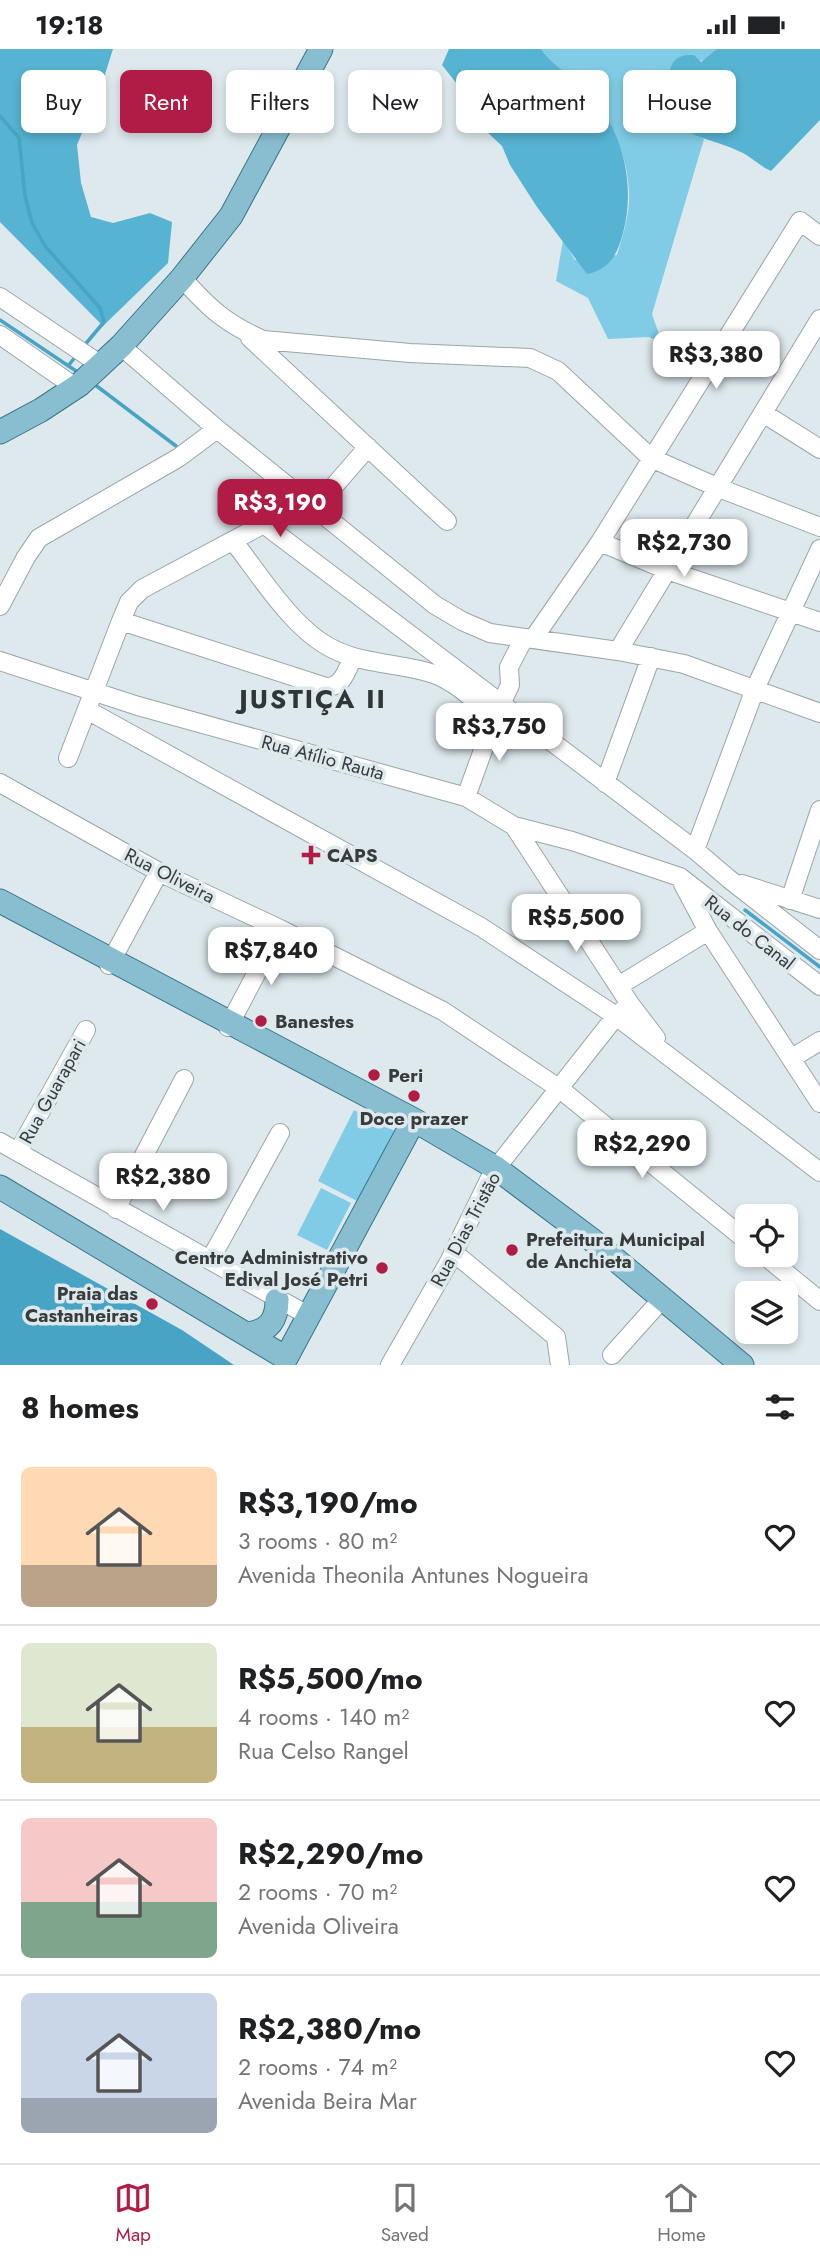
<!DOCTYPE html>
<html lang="en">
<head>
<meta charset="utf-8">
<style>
	:root { --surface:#fff; --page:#f2f2f2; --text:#202124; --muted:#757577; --line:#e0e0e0; --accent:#b01c43 }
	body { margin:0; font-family:Jost,sans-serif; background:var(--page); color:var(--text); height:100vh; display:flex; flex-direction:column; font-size:26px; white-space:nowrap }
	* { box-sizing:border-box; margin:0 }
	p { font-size:23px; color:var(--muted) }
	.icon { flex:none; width:38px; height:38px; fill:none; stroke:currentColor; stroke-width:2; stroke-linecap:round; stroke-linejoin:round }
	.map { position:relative; height:1316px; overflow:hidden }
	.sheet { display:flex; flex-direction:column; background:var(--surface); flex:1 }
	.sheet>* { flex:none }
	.hud { position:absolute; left:21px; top:21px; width:779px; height:63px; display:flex; gap:14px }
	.controls { position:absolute; left:735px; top:1155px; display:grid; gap:14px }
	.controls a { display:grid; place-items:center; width:63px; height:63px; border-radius:10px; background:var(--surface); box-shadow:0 4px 10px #0003; font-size:35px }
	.price { position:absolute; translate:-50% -60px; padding:0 16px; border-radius:14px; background:#fff; color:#222; font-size:23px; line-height:46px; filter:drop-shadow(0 2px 4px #0008) }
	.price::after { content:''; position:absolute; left:50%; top:42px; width:21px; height:16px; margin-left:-10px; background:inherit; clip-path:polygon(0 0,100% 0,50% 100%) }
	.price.active { background:var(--accent); color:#fff }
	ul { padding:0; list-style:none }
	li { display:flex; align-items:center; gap:21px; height:175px; padding:0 21px }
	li+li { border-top:2px solid var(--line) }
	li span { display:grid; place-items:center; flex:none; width:196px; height:140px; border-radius:10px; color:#555 }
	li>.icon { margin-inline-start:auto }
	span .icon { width:84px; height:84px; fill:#fffc; stroke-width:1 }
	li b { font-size:30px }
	h2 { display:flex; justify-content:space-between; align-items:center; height:84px; padding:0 21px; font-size:30px }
	.chip { padding:0 24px; border-radius:10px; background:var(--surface); box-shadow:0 4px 10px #0003; font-size:24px; line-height:63px }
	.chip.active { background:var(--accent); color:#fff }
	.status { display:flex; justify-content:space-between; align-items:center; height:49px; padding:0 35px; background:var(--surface); direction:ltr }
	.status svg { height:19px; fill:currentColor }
	.dock { display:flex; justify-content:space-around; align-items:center; height:98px; border-top:2px solid var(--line); background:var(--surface); font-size:19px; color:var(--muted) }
	.dock a { display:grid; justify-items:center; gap:4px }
	.dock .active { color:var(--accent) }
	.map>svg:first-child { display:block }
	.green { fill:#80cbe6 }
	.forest { fill:#56b3d2 }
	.water { fill:#47a4c4 }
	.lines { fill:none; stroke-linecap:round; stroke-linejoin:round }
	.stream { stroke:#47a4c4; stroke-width:3.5 }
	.minor-casing { stroke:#9ba5a9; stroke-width:20 }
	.major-casing { stroke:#397588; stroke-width:25 }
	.minor { stroke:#fff; stroke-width:18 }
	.major { stroke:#88bed0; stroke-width:23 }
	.poi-dot { fill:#b01c43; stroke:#dee9ed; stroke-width:2.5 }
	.labels { text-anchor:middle; stroke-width:7; stroke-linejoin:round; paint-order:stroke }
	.street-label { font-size:19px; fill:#383c3d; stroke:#dee9ed }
	.poi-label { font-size:19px; font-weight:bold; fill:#383c3d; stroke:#dee9ed; text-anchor:start }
	.district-label { font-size:26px; font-weight:bold; letter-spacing:2px; fill:#2e363a; stroke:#dee9ed }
</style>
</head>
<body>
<div class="status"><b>19:18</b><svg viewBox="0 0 49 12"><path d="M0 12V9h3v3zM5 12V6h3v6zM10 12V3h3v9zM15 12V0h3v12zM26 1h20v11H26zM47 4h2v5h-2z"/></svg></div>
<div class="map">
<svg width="820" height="1316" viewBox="0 0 820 1316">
	<rect width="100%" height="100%" fill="#dee9ed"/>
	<path class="green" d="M541,0h176l-11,10 -36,12 -2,14 -7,10c8,28 18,32 43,44l-52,175 10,29 -13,-6 -41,2 -20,-41 -32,-17 7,-41 12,20 42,-5c5,-17 11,-35 12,-53 2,-40 -18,-89 -48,-117 -15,-14 -27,-18 -40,-36z
		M354,1061l45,23 -36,71 -45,-23z
		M321,1139l30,15 -24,47 -30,-15z"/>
	<path class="forest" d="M0,0h113l-12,38 -24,58 4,38 10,34 22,6 37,-10 22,9 -4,41 -65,63 -103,-104z
		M449,0h92c13,18 25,22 40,36 40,36 56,97 42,148 -6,22 -13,36 -36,41l-50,-67 -27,-42 -8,-19 -33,-31 -12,-31 -15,-19z
		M717,0h103v71l-49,51c-11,-5 -19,-13 -28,-18 -35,-18 -69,-12 -82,-58 12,-19 3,-42 33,-40l7,7z"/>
	<path class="water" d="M0,1180l182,101 52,35h-234z"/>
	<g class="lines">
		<path class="stream" d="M0,67l19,22 6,58 7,27 13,23 55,62 4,14 -21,25
			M0,271l79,53
			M68,317l8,-10
			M94,335l82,62
			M745,861l75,57"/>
		<g class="minor-casing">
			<path id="minor" d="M182,229c28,31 43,45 81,62l147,13 120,5 28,13 93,87 68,30 101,39
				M0,248l101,68
				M0,286l75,52
				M250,289l197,183
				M121,297l96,83 98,79 120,97 27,16 28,12 128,18 66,13 136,49
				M763,364l57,36
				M315,459l53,-61
				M265,476l430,325 34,29 91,71
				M234,493c28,36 60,89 101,108 31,15 67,13 99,24 22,8 42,28 61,43
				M600,493l67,28 153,52
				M0,557l26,-49 13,-19 139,-80 39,-29
				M121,572l205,66c16,1 21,-17 27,-30
				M533,590l67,-97 200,-321 20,15
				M618,602l202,-332
				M0,612l138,45 328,91 48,29 58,15 108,36 140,109
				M87,661l394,217 135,89 204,156
				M68,709l53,-137 8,-19 13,-13 165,-88
				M0,734l159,89 121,57 163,82 117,78 187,152
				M605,734l46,-126
				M466,748l29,-80 15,-32 -1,-18 15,-29
				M514,777l116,178 26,34
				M695,801l60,-161 65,-140
				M683,835l25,47 112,172
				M742,835l78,25
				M790,851l30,-90
				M109,916l50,-93
				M620,936l88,-54
				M228,978l52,-98
				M792,1009l28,-17
				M0,1093l309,174
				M18,1103l68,-122
				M116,1160l68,-130
				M453,1203l103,85 4,28
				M764,1206l56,46
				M210,1211l70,-127
				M612,1306l51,-57
				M390,1316l59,-103 44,-90 123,-156 14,-12"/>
		</g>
		<g class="major-casing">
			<path id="major" d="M0,383l41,-22 38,-25 42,-39 61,-68 49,-62 90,-167
				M0,852l414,219 82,48 96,72 150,125
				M0,1138l286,171 128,-238
				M248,1285c21,-3 29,-14 29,-34"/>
		</g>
		<use href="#minor" class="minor"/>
		<use href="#major" class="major"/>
	</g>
	<g class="poi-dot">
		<path d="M307.5 795.5h7v7h7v7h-7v7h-7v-7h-7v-7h7z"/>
		<circle cx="261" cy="972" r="7"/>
		<circle cx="374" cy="1026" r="7"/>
		<circle cx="414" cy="1047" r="7"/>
		<circle cx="512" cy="1201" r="7"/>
		<circle cx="382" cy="1219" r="7"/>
		<circle cx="152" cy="1255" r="7"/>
	</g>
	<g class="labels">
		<g class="street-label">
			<text transform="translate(323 708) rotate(15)" y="7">Rua Atílio Rauta</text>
			<text transform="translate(170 826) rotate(27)" y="7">Rua Oliveira</text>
			<text transform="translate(750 883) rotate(38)" y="7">Rua do Canal</text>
			<text transform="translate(52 1042) rotate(-61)" y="7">Rua Guarapari</text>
			<text transform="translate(465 1180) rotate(-62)" y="7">Rua Dias Tristão</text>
		</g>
		<g class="poi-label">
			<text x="327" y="813">CAPS</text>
			<text x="275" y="979">Banestes</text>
			<text x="388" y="1033">Peri</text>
			<text x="414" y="1076" text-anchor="middle">Doce prazer</text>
			<text x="526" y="1197">Prefeitura Municipal<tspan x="526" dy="22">de Anchieta</tspan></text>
			<text x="368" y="1215" text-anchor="end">Centro Administrativo<tspan x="368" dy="22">Edival José Petri</tspan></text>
			<text x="138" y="1251" text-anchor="end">Praia das<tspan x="138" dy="22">Castanheiras</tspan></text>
		</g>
		<g class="district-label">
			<text x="313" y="659">JUSTIÇA II</text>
		</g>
	</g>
</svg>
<div class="controls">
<a><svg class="icon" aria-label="locate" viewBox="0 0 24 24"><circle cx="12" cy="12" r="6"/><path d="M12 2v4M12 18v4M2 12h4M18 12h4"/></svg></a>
<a><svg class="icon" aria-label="layers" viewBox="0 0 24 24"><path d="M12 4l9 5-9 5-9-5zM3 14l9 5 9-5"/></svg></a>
</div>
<b class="price" style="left:716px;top:342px">R$3,380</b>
<b class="price active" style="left:280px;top:490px">R$3,190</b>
<b class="price" style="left:684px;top:530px">R$2,730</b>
<b class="price" style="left:499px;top:714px">R$3,750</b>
<b class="price" style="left:576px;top:905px">R$5,500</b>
<b class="price" style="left:271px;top:938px">R$7,840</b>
<b class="price" style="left:642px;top:1131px">R$2,290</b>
<b class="price" style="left:163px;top:1164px">R$2,380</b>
<div class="hud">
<a class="chip">Buy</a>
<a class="chip active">Rent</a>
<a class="chip">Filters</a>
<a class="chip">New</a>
<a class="chip">Apartment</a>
<a class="chip">House</a>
</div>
</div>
<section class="sheet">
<h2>8 homes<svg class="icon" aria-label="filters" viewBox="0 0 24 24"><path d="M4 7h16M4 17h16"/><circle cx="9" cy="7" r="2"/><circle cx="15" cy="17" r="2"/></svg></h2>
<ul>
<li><span style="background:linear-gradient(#ffd9b3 70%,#b9a48a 0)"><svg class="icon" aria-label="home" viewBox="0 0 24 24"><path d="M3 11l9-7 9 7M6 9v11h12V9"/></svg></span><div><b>R$3,190/mo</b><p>3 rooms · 80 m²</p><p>Avenida Theonila Antunes Nogueira</p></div><svg class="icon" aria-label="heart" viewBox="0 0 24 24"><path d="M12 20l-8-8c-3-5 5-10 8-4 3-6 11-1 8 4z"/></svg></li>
<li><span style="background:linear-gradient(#dfe7d0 60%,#c2b280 0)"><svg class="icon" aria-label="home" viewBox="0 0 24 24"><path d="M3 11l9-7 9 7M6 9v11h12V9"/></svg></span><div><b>R$5,500/mo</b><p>4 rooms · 140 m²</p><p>Rua Celso Rangel</p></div><svg class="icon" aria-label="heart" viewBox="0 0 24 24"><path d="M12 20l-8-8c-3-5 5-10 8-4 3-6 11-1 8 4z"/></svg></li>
<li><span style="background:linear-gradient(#f6c9c9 60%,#7fa58c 0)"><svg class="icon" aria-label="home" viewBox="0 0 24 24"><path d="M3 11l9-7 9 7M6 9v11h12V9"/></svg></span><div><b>R$2,290/mo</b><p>2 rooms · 70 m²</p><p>Avenida Oliveira</p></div><svg class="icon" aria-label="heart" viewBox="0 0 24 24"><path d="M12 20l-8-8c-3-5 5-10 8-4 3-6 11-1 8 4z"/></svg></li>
<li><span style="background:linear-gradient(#c9d6e8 75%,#9aa5b1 0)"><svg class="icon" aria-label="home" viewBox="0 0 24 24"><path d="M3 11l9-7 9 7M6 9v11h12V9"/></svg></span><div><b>R$2,380/mo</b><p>2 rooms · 74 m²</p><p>Avenida Beira Mar</p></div><svg class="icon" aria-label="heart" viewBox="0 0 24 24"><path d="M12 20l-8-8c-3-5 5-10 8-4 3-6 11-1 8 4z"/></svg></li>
</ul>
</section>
<nav class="dock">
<a class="active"><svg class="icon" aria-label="map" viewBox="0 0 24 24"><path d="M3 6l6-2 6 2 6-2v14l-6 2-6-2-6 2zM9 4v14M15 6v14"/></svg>Map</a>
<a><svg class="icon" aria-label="saved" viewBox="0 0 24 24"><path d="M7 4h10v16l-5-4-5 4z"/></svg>Saved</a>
<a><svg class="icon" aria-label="home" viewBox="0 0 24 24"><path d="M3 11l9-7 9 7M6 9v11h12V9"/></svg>Home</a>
</nav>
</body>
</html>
